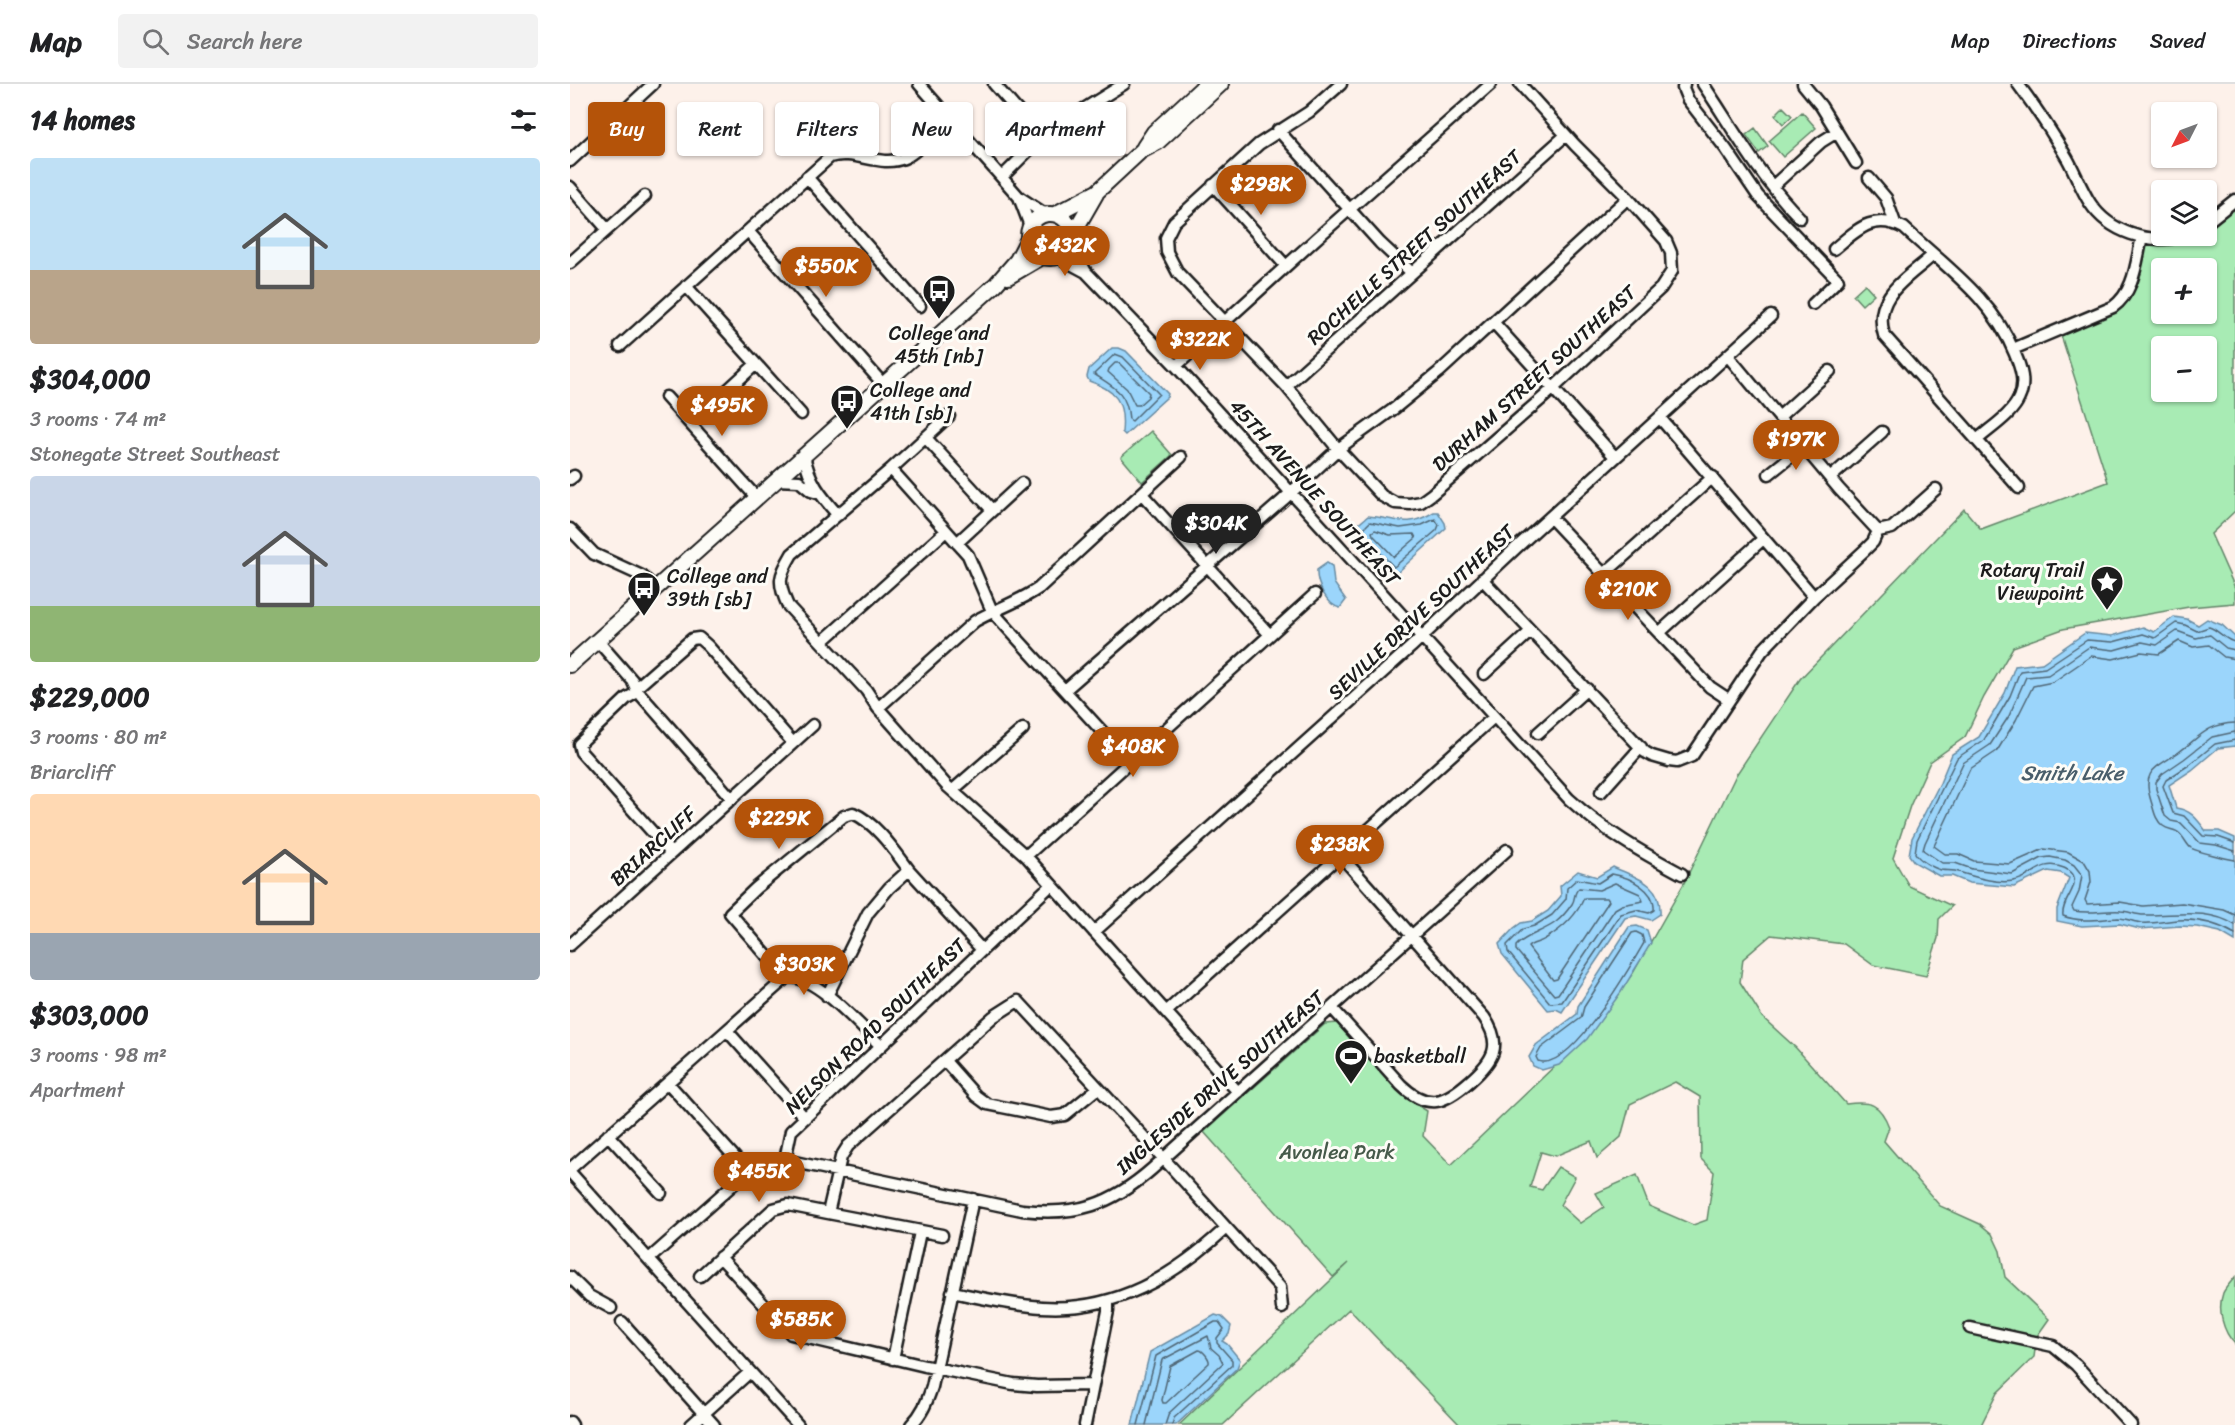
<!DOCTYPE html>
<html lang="en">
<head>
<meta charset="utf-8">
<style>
	:root { --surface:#fff; --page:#f2f2f2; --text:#202124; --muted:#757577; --line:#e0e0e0; --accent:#b45309 }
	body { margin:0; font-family:Sriracha,sans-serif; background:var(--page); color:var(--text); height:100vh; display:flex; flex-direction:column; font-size:22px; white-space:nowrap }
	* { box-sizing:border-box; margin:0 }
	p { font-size:20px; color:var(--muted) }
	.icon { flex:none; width:33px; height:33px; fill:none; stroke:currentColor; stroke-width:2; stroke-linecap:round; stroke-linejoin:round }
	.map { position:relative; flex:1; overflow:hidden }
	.drawer { display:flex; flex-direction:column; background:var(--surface); width:570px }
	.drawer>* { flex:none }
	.hud { position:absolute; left:18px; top:18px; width:570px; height:54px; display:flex; gap:12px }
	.needle { width:39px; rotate:228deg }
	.tools { position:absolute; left:1581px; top:18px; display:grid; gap:12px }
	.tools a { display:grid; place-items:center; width:66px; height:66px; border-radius:6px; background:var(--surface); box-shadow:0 2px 4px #0004; font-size:30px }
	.price { position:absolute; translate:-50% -51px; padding:0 14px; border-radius:21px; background:var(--accent); color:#fff; font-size:20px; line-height:39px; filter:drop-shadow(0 2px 3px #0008) }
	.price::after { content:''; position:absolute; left:50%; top:36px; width:18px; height:14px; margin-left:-9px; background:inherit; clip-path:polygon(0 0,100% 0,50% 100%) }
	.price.selected { background:#222; color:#fff }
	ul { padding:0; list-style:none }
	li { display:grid; align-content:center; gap:12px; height:318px; padding:0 30px }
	li span { display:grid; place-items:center; height:186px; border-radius:6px; color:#555 }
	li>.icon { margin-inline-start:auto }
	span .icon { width:108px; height:108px; fill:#fffc; stroke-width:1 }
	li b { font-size:26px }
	h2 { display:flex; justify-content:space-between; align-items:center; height:72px; padding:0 30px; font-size:26px }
	.pill { padding:0 21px; border-radius:6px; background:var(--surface); box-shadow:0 2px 4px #0004; font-size:21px; line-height:54px }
	.pill.selected { background:var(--accent); color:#fff }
	header { display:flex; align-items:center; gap:36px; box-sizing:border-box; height:84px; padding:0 30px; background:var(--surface); border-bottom:2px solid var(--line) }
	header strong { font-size:28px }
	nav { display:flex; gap:33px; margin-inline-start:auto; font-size:21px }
	.search { width:420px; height:54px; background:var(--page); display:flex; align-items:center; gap:15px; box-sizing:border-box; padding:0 21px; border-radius:6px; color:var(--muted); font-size:22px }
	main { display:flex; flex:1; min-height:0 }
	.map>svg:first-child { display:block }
	.green { fill:#a8ebb4; stroke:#628468; stroke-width:1.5; fill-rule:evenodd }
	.water { fill:#9bd5fb; stroke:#688ba2; stroke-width:1.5 }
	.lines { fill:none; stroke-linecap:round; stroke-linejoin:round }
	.shore { stroke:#4f6675; stroke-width:1.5 }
	.minor-casing { stroke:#1c1c1c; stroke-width:15 }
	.major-casing { stroke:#1c1c1c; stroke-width:18 }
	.minor { stroke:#fdfcf7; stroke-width:10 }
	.major { stroke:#fdfcf7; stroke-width:14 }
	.labels { text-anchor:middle; stroke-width:6; stroke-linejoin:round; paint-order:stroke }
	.street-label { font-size:20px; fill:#1c1c1c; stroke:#fdfcf7 }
	.poi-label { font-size:20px; fill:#1c1c1c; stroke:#fdfcf7; text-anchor:start }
	.park-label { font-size:20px; fill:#465a4a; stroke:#fdfcf7 }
	.water-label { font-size:21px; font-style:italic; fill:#485d6a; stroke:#fdfcf7 }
</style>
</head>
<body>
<header>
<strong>Map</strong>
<div class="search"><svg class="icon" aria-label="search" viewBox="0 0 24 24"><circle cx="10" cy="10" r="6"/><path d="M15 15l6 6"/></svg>Search here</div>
<nav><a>Map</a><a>Directions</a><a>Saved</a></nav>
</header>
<main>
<section class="drawer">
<h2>14 homes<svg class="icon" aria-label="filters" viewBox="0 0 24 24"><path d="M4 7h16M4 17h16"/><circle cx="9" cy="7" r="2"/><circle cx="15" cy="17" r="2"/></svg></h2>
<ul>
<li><span style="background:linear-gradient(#bfe0f5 60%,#b9a48a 0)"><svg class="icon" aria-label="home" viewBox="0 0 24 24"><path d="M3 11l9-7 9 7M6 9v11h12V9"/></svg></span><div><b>$304,000</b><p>3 rooms · 74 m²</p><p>Stonegate Street Southeast</p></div></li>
<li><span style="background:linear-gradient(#c9d6e8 70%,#8fb573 0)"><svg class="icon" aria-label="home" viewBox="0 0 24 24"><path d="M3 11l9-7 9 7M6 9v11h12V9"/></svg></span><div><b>$229,000</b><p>3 rooms · 80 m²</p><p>Briarcliff</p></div></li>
<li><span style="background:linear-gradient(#ffd9b3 75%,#9aa5b1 0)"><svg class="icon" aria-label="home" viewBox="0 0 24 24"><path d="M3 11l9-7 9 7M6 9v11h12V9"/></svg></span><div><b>$303,000</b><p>3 rooms · 98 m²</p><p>Apartment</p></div></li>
</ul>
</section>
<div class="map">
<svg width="1665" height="1341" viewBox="0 0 1665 1341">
	<rect width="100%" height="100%" fill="#fdf1ea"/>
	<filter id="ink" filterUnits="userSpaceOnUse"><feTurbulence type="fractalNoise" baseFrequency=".0167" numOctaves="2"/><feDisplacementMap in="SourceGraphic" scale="12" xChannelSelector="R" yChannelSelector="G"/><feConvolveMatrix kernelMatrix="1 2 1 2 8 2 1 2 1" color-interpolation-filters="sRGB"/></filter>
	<g filter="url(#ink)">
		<path class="green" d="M1213,23l9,9 -9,8 -8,-9z
			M1232,28l14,16 -33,29 -14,-16z
			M1185,44l13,18 -9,7 -13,-18z
			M1665,116v311l-24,23 24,54v15l-46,4 -126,22 -50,18 -29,50 -19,40 -35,25 -20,44 -17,52 16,28 43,20 -13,13 -1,19 -12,38 -53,-11 -29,-21 -73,-9 -28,24 -3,23 22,35 34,31 50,56c24,-3 34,-1 43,23l-5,14 56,65 40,18 12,10 8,17 5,26 44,42 -12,17 -3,21 -37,36 -16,32h-521l-111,-116 -126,116h-44l170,-162 -16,14 -129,-145 121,-108 12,-1 67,74 23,14 -4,25 28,29 133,-127 49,-65 50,-88 53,-110 64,-96 164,-170 17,20 127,-47 -49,-153 65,-30 18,-62 64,-1 1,-13zM1592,184h44v46h-44zM1592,262h44v46h-44zM1105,998l25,15 1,62 13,13 -7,48 -14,5 -44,-19 -12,-31 -41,18 8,14 -24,16 -20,-18 15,-28 -17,-10 -16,23 -12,-3 11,-35 14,4 36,-15 6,17 24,-21 9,-33z
			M1295,200l9,10 -12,11 -9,-10z
			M581,347l21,24 -30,27 -21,-25z
			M1665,1193v67c-12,-12 -18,-34 -12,-51 2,-5 8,-11 12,-16z"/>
		<path class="water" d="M542,264h7l7,3 42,43 -1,3 -42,38 -3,-3c3,-30 -6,-42 -33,-51l-2,-4 2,-8z
			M864,428h4l7,11 1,5 -48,44 -10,-1 -35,-40 1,-3 14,-12c28,2 38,13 66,-4z
			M757,479l5,3 2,17 12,17 -6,8c-13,-3 -24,-24 -23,-38z
			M1604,533l13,2 11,6 9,-6 15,6 13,12v109l-17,2 -26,22 -23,15 7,23c15,2 21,11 30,23h13l16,7v103l-15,-9 -23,-5 -17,-1 -40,3 -20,-5 -38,2 -25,-5v-12l12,-31 -8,-5 -13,-2 -34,16 -45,-4 -17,-7h-13l-25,-14 -5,-7 3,-17 28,-55 12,-29 27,-17 26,-44 10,-27 27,-3 43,-30 27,3 31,-9 11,5z
			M1043,783c24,11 49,16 47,47l-9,6 -15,-4 -11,2 -63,94 -6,-3 -8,1 -46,-56 -3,-10 15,-16 7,-5 11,-2 16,-10 13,-15 -1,-10 18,-15 19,6z
			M1067,842l10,4 4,13 -30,49 -34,47 -28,26 -17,5 -9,-4 -4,-9 7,-12 41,-31 1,-8 51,-79z
			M645,1231l7,2 9,9 -2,8 -7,7 5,3 13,16 -3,8 -61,57h-44l18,-73z"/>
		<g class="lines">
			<path class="shore" d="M545,270l8,3 36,37 -27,27 -3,-2c-2,-27 -15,-32 -35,-45z
				M545,279h4l30,30 -1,4 -9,8h-4l-8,-16 -19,-17 1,-3z
				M865,435l4,6 -2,5 -43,37 -34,-35 10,-10 30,6 22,-3z
				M805,446l15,5 24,-1 2,4 -22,19 -21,-22 -1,-3z
				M1665,558c-10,-1 -16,-12 -26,-15l-12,4 -12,-6 -9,-2 -21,15 -12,-4 -30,8 -26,-2 -42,28 -25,3 -10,25 -26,44 -27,18 -40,82 -2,13c4,7 18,15 26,17 5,1 9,0 14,1 18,5 39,13 58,10 21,-3 27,-23 51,-13 4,2 9,4 10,9 3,13 -13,25 -11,39 19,7 36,3 55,2 8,0 15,4 23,5 12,1 24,-2 37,-3 19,-1 40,4 57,14
				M1665,566l-9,-2 -16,-13 -14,3 -19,-7 -20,14 -15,-3 -28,8 -25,-3 -41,28 -22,2 -17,39 -19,29 -27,18 -38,80 -2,7 19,13h13l17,6 40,5 30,-16 8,-1 15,3 9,5 8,10 -3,17 -7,15 2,4c16,3 30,-1 47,0 7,0 15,4 23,4 31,1 62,-8 91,10
				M1665,575l-11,-2 -15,-12 -16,2 -14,-6 -20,13 -18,-2 -28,7 -22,-3 -38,26 -20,4 -17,34 -19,31 -27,18 -36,77 11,8h13l16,7 36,3 34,-15 24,3 16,9 6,10 1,11 -6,18 2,4 33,-2 23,4 39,-3 42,7 11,5
				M1665,639c-29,1 -35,14 -56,29 -23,16 -38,18 -28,49 3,9 4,19 12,25 5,4 12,3 16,7 5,4 7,11 12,15 4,3 38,11 44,12
				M1665,648l-23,5 -28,22 -22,15 -6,8v7l9,27 6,5 10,2 19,20 16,2 19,6
				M1665,656l-20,4 -26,21 -23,15 -3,6 10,27 11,3 19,20 15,1 17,6
				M1042,790c18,3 44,16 42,36l-5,3 -13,-3 -15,4 -59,88 -12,1 -42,-51 -1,-7 16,-16 11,-3 18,-11 14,-16 1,-11 10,-9 21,4z
				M1045,799l25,11 3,7 -21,4 -7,4 -57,85 -4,1 -38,-45v-4c11,-12 27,-14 40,-24 5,-4 12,-12 16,-18 4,-6 1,-11 7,-16l20,2z
				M1014,814h23l2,3 -52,78 -4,1 -25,-33c4,-4 11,-4 17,-8 17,-10 31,-22 39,-41z
				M1066,848l6,3 2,8c-14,24 -74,131 -106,118l-2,-4 5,-9 40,-30 3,-11 48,-74z
				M629,1266c4,0 11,9 10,13l-43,40h-3l-1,-3 8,-34z
				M568,1341l18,-69 59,-34h4l5,7 -7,9v5l15,17v5l-58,53 -2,7
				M576,1341l16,-65 46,-24 3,12 8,7 4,8 -54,50 -4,12"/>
			<g class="minor-casing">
				<path id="minor" d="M349,0l100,113 26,17
					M424,0l38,43 5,11
					M771,0l-32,28 -50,32 -85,78 -8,16 1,14 11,21 108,113 52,63 44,47 13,7 15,1 11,-2 11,-8 114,-99 115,-107 11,-17 -1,-18 -5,-12 -38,-43 -53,-53 -55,-61
					M1114,0l-1,4 5,12 38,49 32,47 80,84 -25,24
					M1133,0c31,46 58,95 97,134
					M1233,0l18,22 16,26
					M1448,0c18,24 34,48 49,74 8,14 14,31 23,45 19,29 59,42 91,33
					M708,46l102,113 31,29
					M0,77l83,-77
					M237,93l113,129
					M432,93l29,-29 6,-10 87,-54
					M1299,94l17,20 9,25
					M643,101l73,81
					M1203,102l48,-44 16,-10 19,31
					M0,103l37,42
					M449,113l11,29
					M1636,139l29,-23
					M178,147l135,153
					M501,160l15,28 90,94 393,433c35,32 72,53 113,75
					M1264,165c23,-19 39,-37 70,-21 42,39 89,71 111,126 6,14 11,29 4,44 -7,17 -29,30 -42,42
					M1363,171c-25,23 -61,41 -49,80l135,153
					M488,173l28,15
					M0,179l75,-67
					M116,202l115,128
					M924,239l121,134
					M50,262l210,-189c24,-8 50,11 74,1 14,-6 33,-29 45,-40
					M1443,265l100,-42c22,-16 23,-45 29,-70
					M1158,272l111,133 39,42
					M606,282l141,-128 174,-154
					M716,302l280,-251
					M151,312l35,-32
					M96,313l90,100
					M379,332l-58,53 -99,85c-13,22 -15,28 -4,52l78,84 12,18 69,78 79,70 289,-262
					M1210,332l50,-45
					M1090,334l154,179
					M356,354l66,72
					M234,371c5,26 16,40 34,60
					M321,385l77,86 24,56 138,151
					M1199,390l35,-28
					M1260,394l52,-46
					M0,395l4,-3
					M206,396l23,1 12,10 7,2
					M572,410l128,141
					M980,433l160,170 18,12
					M0,445l24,25 48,22 13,12
					M1308,447l14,-3 44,-39
					M387,459l65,-60
					M1033,491l110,-98
					M912,495l163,173 7,4 17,5 8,1 15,-6 70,-105 52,-54 51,-47 8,-8 5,-11
					M1089,549l104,-94
					M27,556l35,40 6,13
					M252,558l124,-111
					M914,590l47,-43
					M66,604l56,-49 7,-1 9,8 85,97
					M495,606l218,-190 55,-51 57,-41 44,-36 189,-174
					M308,624l97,-87c21,-12 44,-19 64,-33l142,-131
					M968,649l49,-44
					M383,706l70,-61
					M1031,708l40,-45
					M101,769l-90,-101 -2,-8 48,-46 9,-5 4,1 92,105
					M456,772l212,236
					M524,848l317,-285 105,-99 255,-232
					M0,861l243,-220
					M216,894l-56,-65 26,-25 88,-72 9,-3c23,10 41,37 56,57
					M257,912l41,-83 21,-25 20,-18 73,80
					M762,924l69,77c27,26 44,18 69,-4 24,-21 33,-36 14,-64l-143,-161
					M596,928l328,-295
					M155,948l61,-54c27,-7 76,50 95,68
					M375,977l31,35 11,8 64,13 14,-2 33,-27
					M98,999l80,89
					M38,1051l53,58
					M215,1076l237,50c55,6 89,-5 130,-41l355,-319
					M0,1085l155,-137 5,2 75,84
					M0,1088l228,253
					M258,1129l114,22
					M150,1173l71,77 134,32 88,18 24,2 55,-1
					M79,1175l96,-85 17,-10 23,-4 6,-29 260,-246
					M130,1192l73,-67 15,-4 40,8 13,-56 7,-11 145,-129 25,-16 136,147 126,139 2,21
					M0,1193l19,19 22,12
					M382,1208c30,6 60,13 90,15 74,5 132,-31 183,-78
					M52,1238l92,103
					M1400,1244l83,18 23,19 55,60
					M323,1275l27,-127
					M0,1338l2,3
					M121,1341l59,-53
					M341,1341c11,-11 16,-23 21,-38l41,-188
					M515,1341l23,-114v-10"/>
			</g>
			<g class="major-casing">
				<path id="major" d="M574,63l10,-15 52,-48
					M458 152a22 22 0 1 1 44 0a22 22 0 1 1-44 0Z
					M485,130l42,-22 44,-41 17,-9 63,-58
					M503,150l23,-40
					M438,193l34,-20
					M0,581l426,-381 21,-24 11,-21"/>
			</g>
			<use href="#minor" class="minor"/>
			<use href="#major" class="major"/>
		</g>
	</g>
	<defs>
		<g id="bus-pin" transform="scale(1.725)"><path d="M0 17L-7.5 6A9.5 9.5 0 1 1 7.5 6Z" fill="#1c1c1c" stroke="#fdfcf7"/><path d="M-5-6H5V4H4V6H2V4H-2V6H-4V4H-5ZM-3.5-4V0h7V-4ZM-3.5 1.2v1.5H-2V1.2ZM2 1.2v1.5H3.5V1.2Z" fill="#fff"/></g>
		<g id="sight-pin" transform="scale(1.725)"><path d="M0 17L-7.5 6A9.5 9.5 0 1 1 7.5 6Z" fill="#1c1c1c" stroke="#fdfcf7"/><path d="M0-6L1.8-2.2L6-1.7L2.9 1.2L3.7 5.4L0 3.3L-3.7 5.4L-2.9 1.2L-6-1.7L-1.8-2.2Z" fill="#fff"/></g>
		<g id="stadium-pin" transform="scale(1.725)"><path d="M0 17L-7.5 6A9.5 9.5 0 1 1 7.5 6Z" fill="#1c1c1c" stroke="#fdfcf7"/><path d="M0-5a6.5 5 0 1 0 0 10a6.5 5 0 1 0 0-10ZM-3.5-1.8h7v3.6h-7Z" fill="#fff"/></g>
	</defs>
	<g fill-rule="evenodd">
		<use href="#bus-pin" x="369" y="207"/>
		<use href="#bus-pin" x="277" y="317"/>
		<use href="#sight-pin" x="1537" y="498"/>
		<use href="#bus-pin" x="74" y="504"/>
		<use href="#stadium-pin" x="781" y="972"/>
	</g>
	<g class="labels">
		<g class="street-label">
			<text transform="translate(844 163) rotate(-42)" y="7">ROCHELLE STREET SOUTHEAST</text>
			<text transform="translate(964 294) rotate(-42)" y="7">DURHAM STREET SOUTHEAST</text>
			<text transform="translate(745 408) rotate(48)" y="7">45TH AVENUE SOUTHEAST</text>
			<text transform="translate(851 528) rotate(-43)" y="7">SEVILLE DRIVE SOUTHEAST</text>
			<text transform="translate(83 762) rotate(-42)" y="7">BRIARCLIFF</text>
			<text transform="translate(305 942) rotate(-44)" y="7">NELSON ROAD SOUTHEAST</text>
			<text transform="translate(650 998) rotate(-41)" y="7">INGLESIDE DRIVE SOUTHEAST</text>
		</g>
		<g class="poi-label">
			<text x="369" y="256" text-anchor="middle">College and<tspan x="369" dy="23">45th [nb]</tspan></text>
			<text x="300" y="313">College and<tspan x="300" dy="23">41th [sb]</tspan></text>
			<text x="1514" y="493" text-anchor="end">Rotary Trail<tspan x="1514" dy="23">Viewpoint</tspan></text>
			<text x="97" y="499">College and<tspan x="97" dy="23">39th [sb]</tspan></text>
			<text x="804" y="979">basketball</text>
		</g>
		<g class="park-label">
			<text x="767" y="1075">Avonlea Park</text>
		</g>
		<g class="water-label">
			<text x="1502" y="696">Smith Lake</text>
		</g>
	</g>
</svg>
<div class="tools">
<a><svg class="needle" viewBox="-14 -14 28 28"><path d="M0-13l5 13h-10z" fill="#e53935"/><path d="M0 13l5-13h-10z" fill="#757577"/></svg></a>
<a><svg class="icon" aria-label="layers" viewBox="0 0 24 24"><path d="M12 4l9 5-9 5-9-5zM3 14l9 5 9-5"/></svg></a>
<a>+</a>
<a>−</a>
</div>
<b class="price" style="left:691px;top:132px">$298K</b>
<b class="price" style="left:495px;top:193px">$432K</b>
<b class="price" style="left:256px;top:214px">$550K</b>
<b class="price" style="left:630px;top:287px">$322K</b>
<b class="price" style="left:152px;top:353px">$495K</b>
<b class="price" style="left:1226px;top:387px">$197K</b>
<b class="price selected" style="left:646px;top:471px">$304K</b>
<b class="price" style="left:1058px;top:537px">$210K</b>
<b class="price" style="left:563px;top:694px">$408K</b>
<b class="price" style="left:209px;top:766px">$229K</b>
<b class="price" style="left:770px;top:792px">$238K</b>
<b class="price" style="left:234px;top:912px">$303K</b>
<b class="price" style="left:189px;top:1119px">$455K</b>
<b class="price" style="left:231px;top:1267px">$585K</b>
<div class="hud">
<a class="pill selected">Buy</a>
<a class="pill">Rent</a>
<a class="pill">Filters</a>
<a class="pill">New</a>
<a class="pill">Apartment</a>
</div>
</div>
</main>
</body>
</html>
